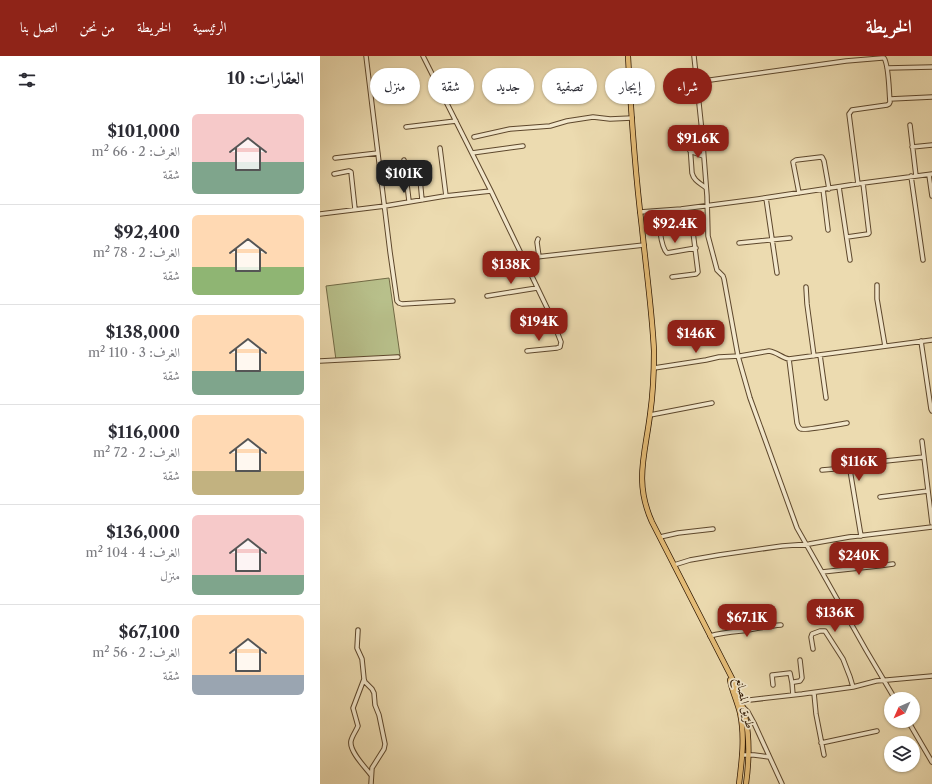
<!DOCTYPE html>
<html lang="ar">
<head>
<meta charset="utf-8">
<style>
	:root { --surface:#fff; --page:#f7f7f7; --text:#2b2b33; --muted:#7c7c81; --line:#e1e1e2; --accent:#8f2418 }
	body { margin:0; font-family:"Libre Caslon Text",Amiri,serif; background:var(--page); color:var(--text); direction:rtl; height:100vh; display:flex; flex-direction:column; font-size:15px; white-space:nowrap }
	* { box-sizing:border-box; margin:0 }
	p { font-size:13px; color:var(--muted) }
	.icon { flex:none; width:22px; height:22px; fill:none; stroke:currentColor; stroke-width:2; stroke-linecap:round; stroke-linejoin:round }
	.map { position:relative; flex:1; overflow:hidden; direction:ltr }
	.drawer { display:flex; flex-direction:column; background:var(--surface); width:320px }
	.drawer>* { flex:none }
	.banner { position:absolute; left:12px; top:12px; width:380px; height:36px; direction:rtl; display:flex; gap:8px }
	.needle { width:26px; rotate:225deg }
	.buttons { position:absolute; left:564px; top:636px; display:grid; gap:8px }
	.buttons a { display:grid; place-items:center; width:36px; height:36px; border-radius:50%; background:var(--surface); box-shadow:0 1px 3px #0004; font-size:20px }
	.price { position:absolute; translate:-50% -34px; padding:0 9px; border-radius:8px; background:var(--accent); color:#fff; font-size:13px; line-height:26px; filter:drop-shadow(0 1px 2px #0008) }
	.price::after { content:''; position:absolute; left:50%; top:24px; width:12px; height:9px; margin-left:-6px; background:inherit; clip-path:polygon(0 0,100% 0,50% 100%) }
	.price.current { background:#222; color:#fff }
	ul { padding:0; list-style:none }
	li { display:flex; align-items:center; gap:12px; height:100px; padding:0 16px }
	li+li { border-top:1px solid var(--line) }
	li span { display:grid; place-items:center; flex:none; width:112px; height:80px; border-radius:6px; color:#555 }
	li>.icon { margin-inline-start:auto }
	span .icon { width:48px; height:48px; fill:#fffc; stroke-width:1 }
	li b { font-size:17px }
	h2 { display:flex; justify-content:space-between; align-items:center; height:48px; padding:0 16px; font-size:17px }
	.pill { padding:0 14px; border-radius:18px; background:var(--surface); box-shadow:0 1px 3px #0004; font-size:14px; line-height:36px }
	.pill.current { background:var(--accent); color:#fff }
	header { display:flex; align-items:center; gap:24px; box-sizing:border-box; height:56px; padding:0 20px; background:var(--accent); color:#fff }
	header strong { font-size:19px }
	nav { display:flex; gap:22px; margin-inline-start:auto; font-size:14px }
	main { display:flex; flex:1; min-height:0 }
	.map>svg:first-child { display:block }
	.green { fill:#b8c08b; stroke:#726b46 }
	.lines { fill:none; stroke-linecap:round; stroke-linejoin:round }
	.minor-casing { stroke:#5d472c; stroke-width:5.5 }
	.major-casing { stroke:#2d1600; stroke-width:6 }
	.minor { stroke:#f3e8cc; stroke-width:3.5 }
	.major { stroke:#e6be78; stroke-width:4.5 }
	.labels { text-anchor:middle; stroke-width:3.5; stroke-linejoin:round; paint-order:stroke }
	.street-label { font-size:12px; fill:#2d1600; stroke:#f3e8cc }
</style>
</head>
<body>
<header>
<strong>الخريطة</strong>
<nav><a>الرئيسية</a><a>الخريطة</a><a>من نحن</a><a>اتصل بنا</a></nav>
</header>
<main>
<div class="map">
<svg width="612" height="728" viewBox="0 0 612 728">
	<rect width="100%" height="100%" fill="#ecdbb0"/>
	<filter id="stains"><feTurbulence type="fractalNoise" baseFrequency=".005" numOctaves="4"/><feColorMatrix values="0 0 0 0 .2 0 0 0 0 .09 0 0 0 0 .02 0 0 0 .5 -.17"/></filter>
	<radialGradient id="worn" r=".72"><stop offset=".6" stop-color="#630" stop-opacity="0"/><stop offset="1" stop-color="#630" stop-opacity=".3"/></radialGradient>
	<path class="green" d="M69,222l11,77 -64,5 -10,-74z"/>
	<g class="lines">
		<g class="minor-casing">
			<path id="minor" d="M46,0l24,196 7,49 2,2 3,1 51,-3
				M103,0l68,135 59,123 11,28 -1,5 -3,1 -30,3
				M374,0l8,76 5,64 1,40 9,34 6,6 1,3 14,77 12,42 47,130 69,122 29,49
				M567,12l45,-1
				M376,26l150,-21 36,-3h2c5,7 5,34 6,44l-1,2 -2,1 -35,5 -3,4 9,70
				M570,43l42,-2
				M590,69l6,51
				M86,71l50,-6
				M369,75l3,42c2,8 8,10 14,15
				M154,81l36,-8 40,-3 17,-5 26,-4 17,2 22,-1
				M592,91l20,-2
				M120,92l6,48
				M370,95l13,5
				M152,97l51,-7
				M15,102l43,-5
				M84,104l5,41
				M14,118l15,-3 2,1 4,37
				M609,119l3,21
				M591,120l12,84
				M100,123l2,21
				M519,131l11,73
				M503,133l5,41
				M479,137l-6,-31 3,-2 25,-3h1l2,4 5,28
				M446,142l11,75
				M320,156l41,-3 77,-10 105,-16 69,-9
				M0,158l65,-8 60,-10 46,-5
				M340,175c1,7 2,17 7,22l29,-5
				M527,181l21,-3 1,-1 -6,-50
				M218,183l-1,3 2,15
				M419,187l51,-5
				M216,201l108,-12
				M352,221l24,-3 2,-2 -7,-56 1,-8
				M557,229v14l8,47
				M486,231l1,17 7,52
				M167,240l50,-8
				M601,285l10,68 1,2
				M500,299l6,43
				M469,303l8,64c1,2 1,5 4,6 3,2 39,-5 46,-6
				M0,305l78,-4
				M334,312l52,-8 13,-3 21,-1 29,-5c8,1 13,7 20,8l143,-19
				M330,359l62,-12
				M602,385l10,82
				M546,407l58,-6
				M502,414l24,-2h2l2,2 11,66
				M560,441l48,-6
				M340,481l18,-4 35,-4
				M354,509l16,-5 29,-5 63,-9 27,-2 40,-7 83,-10
				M502,516l56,-6 15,-2
				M38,574l-1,18 5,11 2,20 1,3 7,7 2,4 1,12 4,10 6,29 -1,5 -12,19 -1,16
				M390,580c10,-3 20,-4 31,-5 13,-2 27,-5 40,-6
				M493,593l-2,-12 1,-3 8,-3h5l18,28 7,18 3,10
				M44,623l-11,29 5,18c-2,5 -6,10 -7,15 -2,10 14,26 20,34
				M453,629l-1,-10h1l17,-2 2,10
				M494,637l2,21 8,41
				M473,639l-1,-12 2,-1 6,-1 2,-3 -2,-18
				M421,645l61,-7 51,-7 23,-6 56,-5
				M423,651l5,5 6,11 28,61
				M588,665l24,41
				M501,687l56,-12
				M422,699h12l15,2"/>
		</g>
		<g class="major-casing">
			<path id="major" d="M308,0c3,57 7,115 14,172 4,41 10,82 12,123 0,22 -1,43 -4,64 -5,40 -16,67 2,107l84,164c2,10 7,19 9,30 5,22 4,46 1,68
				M410,624c2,11 7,21 10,33 5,23 2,47 -1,71"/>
		</g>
		<use href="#minor" class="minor"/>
		<use href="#major" class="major"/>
	</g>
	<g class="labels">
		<g class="street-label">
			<text transform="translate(425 647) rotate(78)" y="4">طريق المصانع</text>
		</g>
	</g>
	<rect width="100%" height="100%" filter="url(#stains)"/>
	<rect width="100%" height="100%" fill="url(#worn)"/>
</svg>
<div class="buttons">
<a><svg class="needle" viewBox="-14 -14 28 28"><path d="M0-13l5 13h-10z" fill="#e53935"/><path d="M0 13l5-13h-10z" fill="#7c7c81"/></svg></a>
<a><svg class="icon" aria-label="layers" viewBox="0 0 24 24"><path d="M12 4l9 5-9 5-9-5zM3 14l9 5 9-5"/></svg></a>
</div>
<b class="price" style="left:378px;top:103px">$91.6K</b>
<b class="price current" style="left:84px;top:138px">$101K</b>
<b class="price" style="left:355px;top:188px">$92.4K</b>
<b class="price" style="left:191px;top:229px">$138K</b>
<b class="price" style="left:219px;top:286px">$194K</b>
<b class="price" style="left:376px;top:298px">$146K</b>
<b class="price" style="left:539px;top:426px">$116K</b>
<b class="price" style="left:539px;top:520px">$240K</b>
<b class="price" style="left:515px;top:577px">$136K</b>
<b class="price" style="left:427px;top:582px">$67.1K</b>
<div class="banner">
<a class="pill current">شراء</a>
<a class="pill">إيجار</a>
<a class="pill">تصفية</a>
<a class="pill">جديد</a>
<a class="pill">شقة</a>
<a class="pill">منزل</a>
</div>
</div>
<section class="drawer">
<h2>العقارات: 10<svg class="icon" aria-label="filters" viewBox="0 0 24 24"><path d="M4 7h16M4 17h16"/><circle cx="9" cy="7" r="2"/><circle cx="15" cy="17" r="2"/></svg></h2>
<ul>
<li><span style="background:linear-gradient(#f6c9c9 60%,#7fa58c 0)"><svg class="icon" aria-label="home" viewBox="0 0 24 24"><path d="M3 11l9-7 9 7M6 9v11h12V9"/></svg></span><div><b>$101,000</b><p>الغرف: 2 · 66 m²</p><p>شقة</p></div></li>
<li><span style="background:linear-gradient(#ffd9b3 65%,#8fb573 0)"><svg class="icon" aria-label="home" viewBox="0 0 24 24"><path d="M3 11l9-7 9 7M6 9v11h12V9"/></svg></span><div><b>$92,400</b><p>الغرف: 2 · 78 m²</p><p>شقة</p></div></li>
<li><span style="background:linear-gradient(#ffd9b3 70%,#7fa58c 0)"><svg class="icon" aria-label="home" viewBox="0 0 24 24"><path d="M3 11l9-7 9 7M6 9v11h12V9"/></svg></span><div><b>$138,000</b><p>الغرف: 3 · 110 m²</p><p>شقة</p></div></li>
<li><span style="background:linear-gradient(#ffd9b3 70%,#c2b280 0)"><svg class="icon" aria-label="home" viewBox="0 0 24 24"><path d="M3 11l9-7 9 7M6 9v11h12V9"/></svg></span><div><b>$116,000</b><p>الغرف: 2 · 72 m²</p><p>شقة</p></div></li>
<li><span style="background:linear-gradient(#f6c9c9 75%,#7fa58c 0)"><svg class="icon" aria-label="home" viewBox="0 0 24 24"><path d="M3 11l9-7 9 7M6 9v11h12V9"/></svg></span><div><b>$136,000</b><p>الغرف: 4 · 104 m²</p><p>منزل</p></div></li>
<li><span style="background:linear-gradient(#ffd9b3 75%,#9aa5b1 0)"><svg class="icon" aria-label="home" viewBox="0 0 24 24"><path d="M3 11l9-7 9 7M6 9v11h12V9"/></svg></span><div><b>$67,100</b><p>الغرف: 2 · 56 m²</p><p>شقة</p></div></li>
</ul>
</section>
</main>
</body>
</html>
